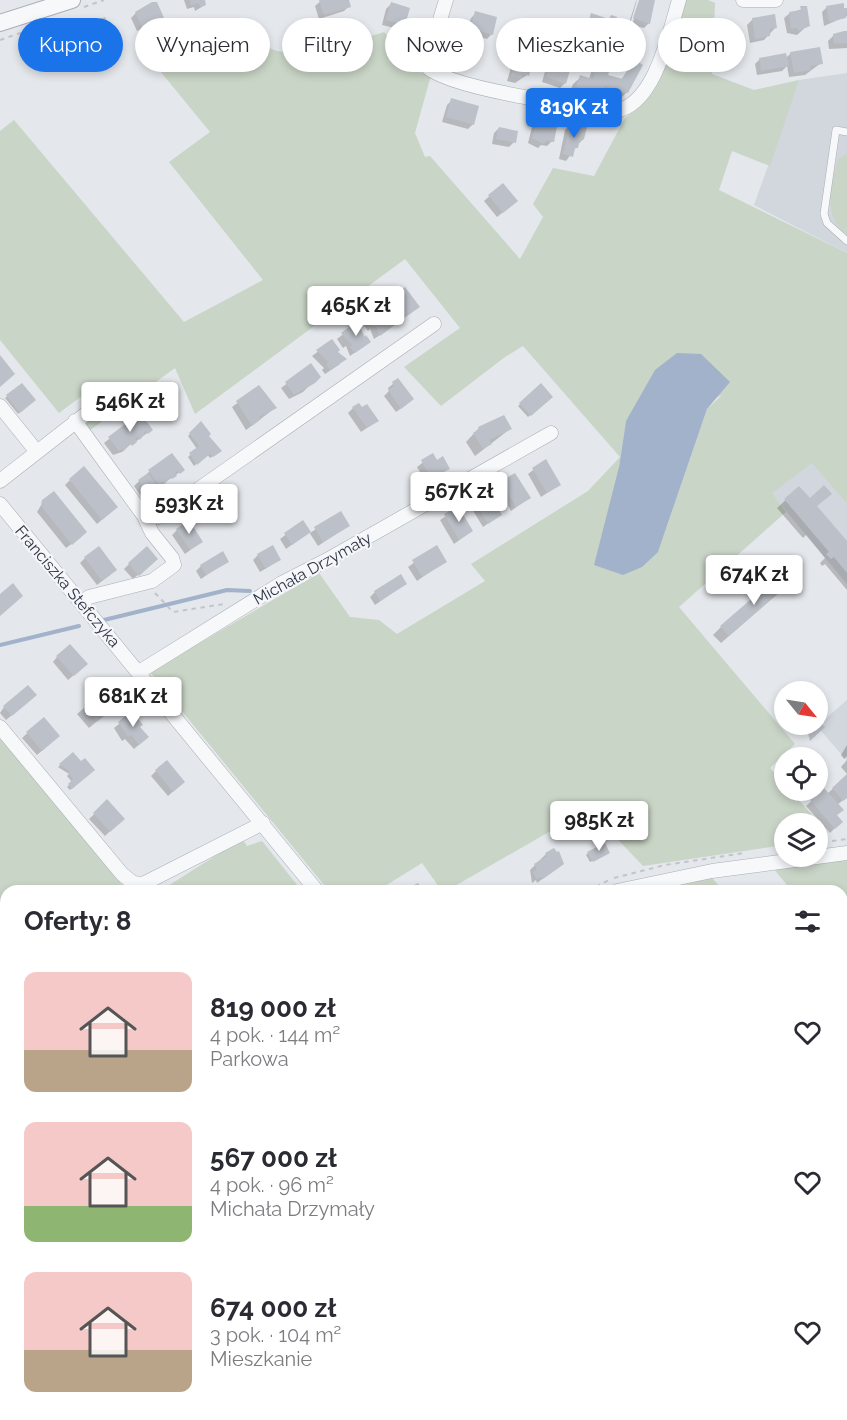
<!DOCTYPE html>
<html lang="pl">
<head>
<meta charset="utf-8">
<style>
	:root { --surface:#fff; --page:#f2f2f3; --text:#2b2b33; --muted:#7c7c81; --accent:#1a73e8 }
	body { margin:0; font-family:Raleway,sans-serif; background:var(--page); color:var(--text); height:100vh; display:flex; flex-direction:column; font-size:22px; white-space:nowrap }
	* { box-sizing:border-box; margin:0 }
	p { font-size:20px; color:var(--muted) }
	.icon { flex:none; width:33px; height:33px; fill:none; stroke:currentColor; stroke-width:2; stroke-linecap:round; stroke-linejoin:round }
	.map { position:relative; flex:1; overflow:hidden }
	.side { position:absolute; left:0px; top:885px; width:848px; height:536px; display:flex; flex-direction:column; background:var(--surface); border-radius:18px 18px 0 0; box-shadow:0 3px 9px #0003 }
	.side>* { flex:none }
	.top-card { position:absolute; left:18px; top:18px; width:812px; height:54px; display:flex; gap:12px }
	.needle { width:39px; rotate:120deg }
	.controls { position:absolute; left:774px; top:681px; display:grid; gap:12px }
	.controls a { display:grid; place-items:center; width:54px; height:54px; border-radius:50%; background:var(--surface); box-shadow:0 3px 9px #0003; font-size:30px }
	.price { position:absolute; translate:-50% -51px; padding:0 14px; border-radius:6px; background:#fff; color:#222; font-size:20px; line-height:39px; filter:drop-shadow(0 2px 3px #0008) }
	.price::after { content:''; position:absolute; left:50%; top:36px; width:18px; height:14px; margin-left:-9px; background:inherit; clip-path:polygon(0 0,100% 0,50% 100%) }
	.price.selected { background:var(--accent); color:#fff }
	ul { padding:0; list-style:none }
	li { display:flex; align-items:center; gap:18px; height:150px; padding:0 24px }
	li span { display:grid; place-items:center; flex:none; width:168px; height:120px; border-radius:12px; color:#555 }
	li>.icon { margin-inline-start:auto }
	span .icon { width:72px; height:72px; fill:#fffc; stroke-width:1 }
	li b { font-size:26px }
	h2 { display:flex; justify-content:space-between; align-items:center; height:72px; padding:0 24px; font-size:26px }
	.chip { padding:0 21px; border-radius:27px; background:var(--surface); box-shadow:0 3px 9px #0003; font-size:21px; line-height:54px }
	.chip.selected { background:var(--accent); color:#fff }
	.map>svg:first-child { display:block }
	.built { fill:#d2d6dd }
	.green { fill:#c9d5c6; fill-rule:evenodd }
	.water { fill:#a1b2ca }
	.shadow { fill:#0003 }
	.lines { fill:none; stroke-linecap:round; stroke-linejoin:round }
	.stream { stroke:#a1b2ca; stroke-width:4 }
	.building { fill:#bcc0c8 }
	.service-casing { stroke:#a9adb5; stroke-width:8 }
	.minor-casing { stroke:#a9adb5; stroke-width:15 }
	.tertiary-casing { stroke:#a9adb5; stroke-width:18 }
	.path { stroke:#c2c5ca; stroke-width:2; stroke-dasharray:4.5 4.5; stroke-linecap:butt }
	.service { stroke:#f7f8fa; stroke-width:7 }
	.minor { stroke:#f7f8fa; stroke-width:14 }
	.tertiary { stroke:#f7f8fa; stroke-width:16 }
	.labels { text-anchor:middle; stroke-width:4.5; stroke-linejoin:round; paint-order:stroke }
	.street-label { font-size:16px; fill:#2c3343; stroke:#f4f6f9 }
</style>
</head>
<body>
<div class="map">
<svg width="847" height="1420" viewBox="0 0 847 1420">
	<rect width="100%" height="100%" fill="#e4e7eb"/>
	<path class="built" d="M847,73v180l-93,-48 45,-125z
		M812,462l35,42v80l-76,-91z
		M847,700v61l-30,-35z
		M6,1098v80l-6,-8v-68z
		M842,1129h5v291h-348l6,-6h337z"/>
	<path class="green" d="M685,0h23l7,3 -3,71 42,16 45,-10 -29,86 -38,-15 -13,39 128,63v251l-35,-41 -40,30 14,19 -107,95 116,137 -25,24 14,16v6l6,1 30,32 5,16 -7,1v-16h-34v21l-141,21 -54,-57 -143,82h-4l-20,-28 -45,28h-48l-179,-219 169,-99 31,44 29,3 18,14 88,-53 -14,-17 117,-73 32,-34 -97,-111 -18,11 -64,49 -37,-39 56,-39 -55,-69 -210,155 -20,-46 -86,63 -3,-7 9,-13 -12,-16 -24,18 -59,-73v-209l14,-11 170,202 79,-42 -94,-118 41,-30 -63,-77 45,-31 27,30 34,-25c4,6 9,14 15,18 24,16 90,-7 116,-15l37,41 10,2 -16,58 10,24 5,-1 90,103 23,-42 -10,-13 20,-36 41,8 31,-58 16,-14 26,-47zM721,396l-14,13 -49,143 -39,-85 7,-46z
		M847,154v80c-26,-17 -15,-50 -9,-75z
		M0,738l124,149 11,4h-129v207l-6,4z
		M242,839l5,7 15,-5 40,50h-142z
		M847,859v238h-5v-206h-50l-19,-23z
		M712,878l12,13h-66z"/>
	<path class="water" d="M677,353l24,1 29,28 -23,27 -49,143 -16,15 -19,8 -29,-10 25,-98 7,-46 29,-51z"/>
	<path class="shadow" d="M184,0h20l1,5 -10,6 -1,-4 -7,2z
		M322,0h25l2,6 -5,5 -25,8 -4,-13z
		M637,0l-7,24 -1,-1 7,-22z
		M640,0l9,23 -5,5 -12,-3z
		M391,4l13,20 -5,5 -17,-4 4,-16z
		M827,7l20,3v6l-23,10 -2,-14z
		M805,8l3,17 -11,10 -10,-2 -3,-15 6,-5z
		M136,13l21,9 -9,7 -1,-2 -10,4 -6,-13z
		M476,13l16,21 -5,5 -21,-6 5,-15z
		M592,15l16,5 3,-3v14l-5,5 -22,-7z
		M752,20l24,7 -12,13 -14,3 -3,-18z
		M84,28l26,4 -5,5 -21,6 -5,-11z
		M847,34v14l-18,1 -1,-8 5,-5z
		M791,53l30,10 -16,12 -16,2 -2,-11 -5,5 -25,4 -2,-11 5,-5 26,-1z
		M518,56l6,7 3,12 -12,8 -8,-2 6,-20z
		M600,61l6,15 15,4 13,-19 -7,31 -5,5 -20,-6 -9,11 -24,-7 4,-11 8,-7 8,2 3,-10z
		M551,63l14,20 -5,5 -18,-6 4,-14z
		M452,100l21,24 -5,5 -26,-7 5,-17z
		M538,118l14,23 -5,5 -6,-1 -3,3 -10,-5 5,-20z
		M570,125l13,13 -17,23 -7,-2 6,-29z
		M499,128l15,14 -5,5 -17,-3 2,-11z
		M502,185l9,21 -14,11 -13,-16z
		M405,289l8,22 -14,11 -3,-4 2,-2 -12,-12z
		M366,317l23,12 -15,10 -4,-10 -2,2 -7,-10z
		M356,324l8,22 -14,10 -4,-10 -3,2 -6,-9z
		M332,341l8,23 -15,10 -3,-4 2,-2 -12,-12z
		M311,366l8,10 -16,16 -14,7 -8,-11z
		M398,380l9,24 -11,8 -12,-16 5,-5 -1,-3z
		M22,385l12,15 -16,14 -13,-16z
		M541,385l10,12 -23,20 -10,-11z
		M259,387l16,21 -29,22 -14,-23z
		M353,408l9,1 15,12 -16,11 -13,-19z
		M140,415l11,15 -17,13 -1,-1 -11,10 -9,3 -9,-12z
		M201,423l17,30 -8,5 -3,-4 -13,12 -6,-9 9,-8 -9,-13z
		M479,428l31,1 -35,27 -9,-14z
		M433,455l3,7 13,6 -23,14 -9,-15z
		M545,461l14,24 -18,12 -13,-23z
		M183,470l-41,28 -8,-12 15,-14z
		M70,480l41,32 -14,12 -32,-39z
		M502,483l27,15 -18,13 -14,-24z
		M799,488l48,55v47l-22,-26 -3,2 -2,-3 5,-5 -19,-23 -3,3 -26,-30z
		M486,491l14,24 -17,12 -14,-23z
		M43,502l38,35 -15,11 -29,-36z
		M458,508l14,23 -18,13 -14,-24z
		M340,513l8,13 -30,20 -9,-14 -23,17 -6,-10 23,-17 7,11z
		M177,530l24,12 -16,12 -13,-19z
		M436,547l9,14 -28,20 -9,-14z
		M258,555l22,5 -20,12 -7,-12z
		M85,558l25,17 -13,10 -17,-22z
		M227,561l-26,18 -5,-8 5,-5z
		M129,564h22l-18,15 -9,-10z
		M405,584l-30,21 -5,-8 5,-5z
		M777,594l-56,49 -8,-8 8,-8z
		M57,657l24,12 -13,11 -15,-18z
		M110,685l4,22 -25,21 -12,-14z
		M30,700l-24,20 -6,-7 4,-6z
		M43,719l10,22 -16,14 -15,-17z
		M119,724l19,3 4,15 -8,7 -9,-10 -3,2 -8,-13z
		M847,745v11l-3,3 -3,-4z
		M73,754l8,9 12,7 -23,20 -3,-3 5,-5 -5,-6 2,-2 -11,-7z
		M847,760v14l-6,-7z
		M156,771l22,16 -10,9 -17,-20z
		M847,776v21l-10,8 -1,22 -6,6 -24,-27 18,-16 3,4z
		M107,802l16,17 -18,17 -16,-17z
		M588,853h20l-18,9 -4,-7z
		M546,854l11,14 -20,15 -1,-3 -4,3 -2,-13z
		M493,887l2,4h-9z
		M842,1294h5v98l-5,1z
		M842,1405h5v15h-54v-6h49z
		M649,1414h44l-5,6h-33z"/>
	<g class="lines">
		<path class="stream" d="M104,620l123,-30 23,1
			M0,645l79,-19"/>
	</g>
	<path class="building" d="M190,0h15l1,5 -6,2 -1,-4 -8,2z
		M319,0h30l2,7 -27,8z
		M639,0h16l-5,24 -17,-6z
		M152,2h5l7,16 -10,7 -2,-2 -10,4 -7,-15z
		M391,2l19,6 -5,17 -19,-5z
		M844,3v5h3l-1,10 -17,4 -3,-16z
		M800,6h7l3,20 -12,5 -1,-3 -6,1 -2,-17 12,-2z
		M475,11l22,6 -4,18 -23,-7z
		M591,13l18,6 2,-4 6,2 -5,14 -24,-7z
		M775,14l2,14 -7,1v7l-15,3 -3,-21z
		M105,17l6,16 -22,6 -6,-13z
		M844,31h3v12l-13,1 -1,-10z
		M820,47l3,17 -13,2 1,4 -17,3 -4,-21z
		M786,53l3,13 -28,5 -2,-13z
		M517,54l11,3 -2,5 6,2 -3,12 -6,-2 -2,5 -10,-3z
		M634,59l9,6 -15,28 -15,-2 -8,-5 -3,9 -26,-8 4,-12 13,4 6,-19 13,3 -4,12 15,4z
		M551,61l19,9 -4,14 -20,-7z
		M451,98l28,8 -5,19 -28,-8z
		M538,116l5,2 -1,2 16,1 -4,21 -8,-1 -2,3 -12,-6z
		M570,124l17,3 -3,12 -5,4 -1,5h-3l-2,9 -10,-3z
		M499,127l19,4 -2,12 -20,-4z
		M503,183l15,18 -15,12 -15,-18z
		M405,287l15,20 -16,11 -4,-6 2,-2 -12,-12z
		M382,304l8,12 -2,1 8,7 -16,12 -4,-10 -3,1 -8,-12z
		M357,321l8,16 1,-2 5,7 -16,11 -5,-6 2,-2 -11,-12z
		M332,339l8,11 -2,2 9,7 -17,11 -4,-6 2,-2 -12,-12z
		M0,355l15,19 -15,13z
		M311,363l10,14 -6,6 -21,12 -9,-13z
		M398,378l16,21 -13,10 -13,-19 6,-4 -2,-4z
		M22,383l14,17 -16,13 -14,-18z
		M541,383l12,14 -22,19 -12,-13z
		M259,385l18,23 -18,9 2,2 -9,7 -16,-25z
		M359,403l3,4 5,-3 12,17 -12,7 -15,-21z
		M140,413l13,17 -5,4 -2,-3 -6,9 -2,-3 -3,2 2,3 -5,4 -2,-3 -6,8 -2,-2 -3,2 -11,-14z
		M504,415l8,14 -23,11 3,4 -9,5 -10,-16 6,-4 -1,-2z
		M201,421l10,13 -2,2 13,15 -9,6 -3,-3 -13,11 -8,-12 10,-7 -10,-13z
		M172,453l13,17 -5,4 -2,-3 -3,2 2,3 -5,3 -2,-2 -6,8 -2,-3 -3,3 -11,-15z
		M433,453l4,7 6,-4 7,13 -19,9 -10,-18z
		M546,459l15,26 -14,8 -15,-25z
		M84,466l34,41 -16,13 -33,-41z
		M148,473l10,14 -10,7 -10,-14z
		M515,473l16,25 -15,9 -15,-26z
		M824,485l8,9 -15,12 30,35v32l-13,-16 -3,2 -5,-5 3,-2 -45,-53 15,-13 11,12z
		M487,489l15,26 -14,9 -15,-26z
		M54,491l33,41 -15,13 -31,-39 1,-6z
		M458,506l15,25 -14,9 -15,-26z
		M341,511l9,15 -27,16 -9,-15z
		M189,520l14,22 -13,8 -14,-21z
		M303,520l8,12 -19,13 -8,-12z
		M273,545l8,15 -16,8 -8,-14z
		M437,545l10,17 -25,15 -10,-17z
		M99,546l18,24 -15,11 -18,-24z
		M147,546l11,13 -19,17 -11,-13z
		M223,551l6,11 -23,13 -6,-10z
		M401,574l6,10 -27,17 -6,-10z
		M778,576l9,10 -58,50 -9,-10z
		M13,583l10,13 -23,20v-22z
		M70,644l18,20 -14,12 -18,-20z
		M110,683l14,16 -27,23 -13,-17z
		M28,685l9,10 -25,21 -9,-10z
		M132,711l11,14 -3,2 9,10 -10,8 -8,-10 -3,2 -10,-15z
		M44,717l16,19 -18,15 -16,-19z
		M820,723l5,4 -15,14 -2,-8z
		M73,752l8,9 4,-3 10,12 -23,19 -4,-5 5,-5 -5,-6 1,-2 -10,-7z
		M167,760l18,22 -12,10 -18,-22z
		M847,774v24l-4,3 -11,-13z
		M824,788l20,22 -7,5 6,7 -8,7 -25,-29z
		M107,799l18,20 -15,13 -17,-19z
		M605,843l5,10 -17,9 -6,-10z
		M554,848l3,4 2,-1 5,13 -21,15 -2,-2 -4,2 -4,-7 4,-3 -3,-5 13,-8 -2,-3z
		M418,883l5,8h-13l-2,-3z
		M842,1292l5,1v92l-5,-3z
		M842,1403h5v17h-44v-6h39z
		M670,1414h25l-5,6h-14z
		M741,1414h18v6h-19z"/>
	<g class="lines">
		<g class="service-casing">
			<path id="service" d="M847,132l-11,-2 -12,84 3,9 20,18
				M842,1289h5"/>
		</g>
		<g class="minor-casing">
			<path id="minor" d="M446,0l-20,66c22,23 153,40 189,45 40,-6 54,-78 64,-111
				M743,0h33
				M0,406l37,46
				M75,421l69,95 8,17 20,25 2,7 -22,16 -63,16 -7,5
				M0,481l91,-71
				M0,504l317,387
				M144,516l15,1 7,-5 268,-188
				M139,672l143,-89 45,-23 224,-127
				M0,727l122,147 11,9 10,1 120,-61
				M617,891l95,-20 135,-18
				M842,1107h5
				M0,1237l6,-3
				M481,1420l6,-6"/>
		</g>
		<g class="tertiary-casing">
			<path id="tertiary" d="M0,23l72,-23"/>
		</g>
		<path class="path" d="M84,7l20,-7
			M0,40l49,-17
			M155,593l18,19 51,-8
			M832,841l15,-2
			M614,878l51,-13 79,-12
			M588,891l21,-11
			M842,1122h5"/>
		<use href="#service" class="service"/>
		<use href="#minor" class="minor"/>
		<use href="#tertiary" class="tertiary"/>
	</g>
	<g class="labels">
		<g class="street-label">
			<text transform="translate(312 568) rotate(-29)" y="6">Michała Drzymały</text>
			<text transform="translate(68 586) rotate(50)" y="6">Franciszka Stefczyka</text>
		</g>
	</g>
</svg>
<div class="controls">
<a><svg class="needle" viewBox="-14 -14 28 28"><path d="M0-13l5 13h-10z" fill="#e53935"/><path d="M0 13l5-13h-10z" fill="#7c7c81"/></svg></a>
<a><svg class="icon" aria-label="locate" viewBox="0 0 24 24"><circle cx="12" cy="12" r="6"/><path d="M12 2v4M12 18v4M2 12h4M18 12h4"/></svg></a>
<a><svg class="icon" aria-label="layers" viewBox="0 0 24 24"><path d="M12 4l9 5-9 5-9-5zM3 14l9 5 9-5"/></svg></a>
</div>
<b class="price selected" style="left:574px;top:139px">819K zł</b>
<b class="price" style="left:356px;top:337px">465K zł</b>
<b class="price" style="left:130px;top:433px">546K zł</b>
<b class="price" style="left:459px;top:523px">567K zł</b>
<b class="price" style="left:189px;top:535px">593K zł</b>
<b class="price" style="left:754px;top:606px">674K zł</b>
<b class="price" style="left:133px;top:728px">681K zł</b>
<b class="price" style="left:599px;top:852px">985K zł</b>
<div class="top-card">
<a class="chip selected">Kupno</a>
<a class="chip">Wynajem</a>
<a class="chip">Filtry</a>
<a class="chip">Nowe</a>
<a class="chip">Mieszkanie</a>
<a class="chip">Dom</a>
</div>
<section class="side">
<h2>Oferty: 8<svg class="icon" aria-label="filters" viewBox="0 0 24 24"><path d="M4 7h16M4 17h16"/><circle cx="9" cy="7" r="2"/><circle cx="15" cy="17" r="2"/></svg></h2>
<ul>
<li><span style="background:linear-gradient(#f6c9c9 65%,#b9a48a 0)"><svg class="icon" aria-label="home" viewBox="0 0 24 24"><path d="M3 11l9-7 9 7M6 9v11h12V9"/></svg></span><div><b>819 000 zł</b><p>4 pok. · 144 m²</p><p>Parkowa</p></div><svg class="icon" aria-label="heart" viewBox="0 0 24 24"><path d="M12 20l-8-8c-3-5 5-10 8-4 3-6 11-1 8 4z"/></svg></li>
<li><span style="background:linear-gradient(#f6c9c9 70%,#8fb573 0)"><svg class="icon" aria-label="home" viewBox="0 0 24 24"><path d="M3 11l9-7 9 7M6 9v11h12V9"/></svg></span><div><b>567 000 zł</b><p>4 pok. · 96 m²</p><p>Michała Drzymały</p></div><svg class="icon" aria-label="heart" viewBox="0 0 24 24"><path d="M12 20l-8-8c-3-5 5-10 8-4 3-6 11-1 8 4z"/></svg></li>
<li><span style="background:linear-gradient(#f6c9c9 65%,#b9a48a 0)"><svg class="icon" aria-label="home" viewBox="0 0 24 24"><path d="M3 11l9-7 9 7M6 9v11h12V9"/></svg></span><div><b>674 000 zł</b><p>3 pok. · 104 m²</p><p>Mieszkanie</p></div><svg class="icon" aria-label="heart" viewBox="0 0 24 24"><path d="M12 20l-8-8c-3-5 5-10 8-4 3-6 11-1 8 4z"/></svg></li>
</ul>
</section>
</div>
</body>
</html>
